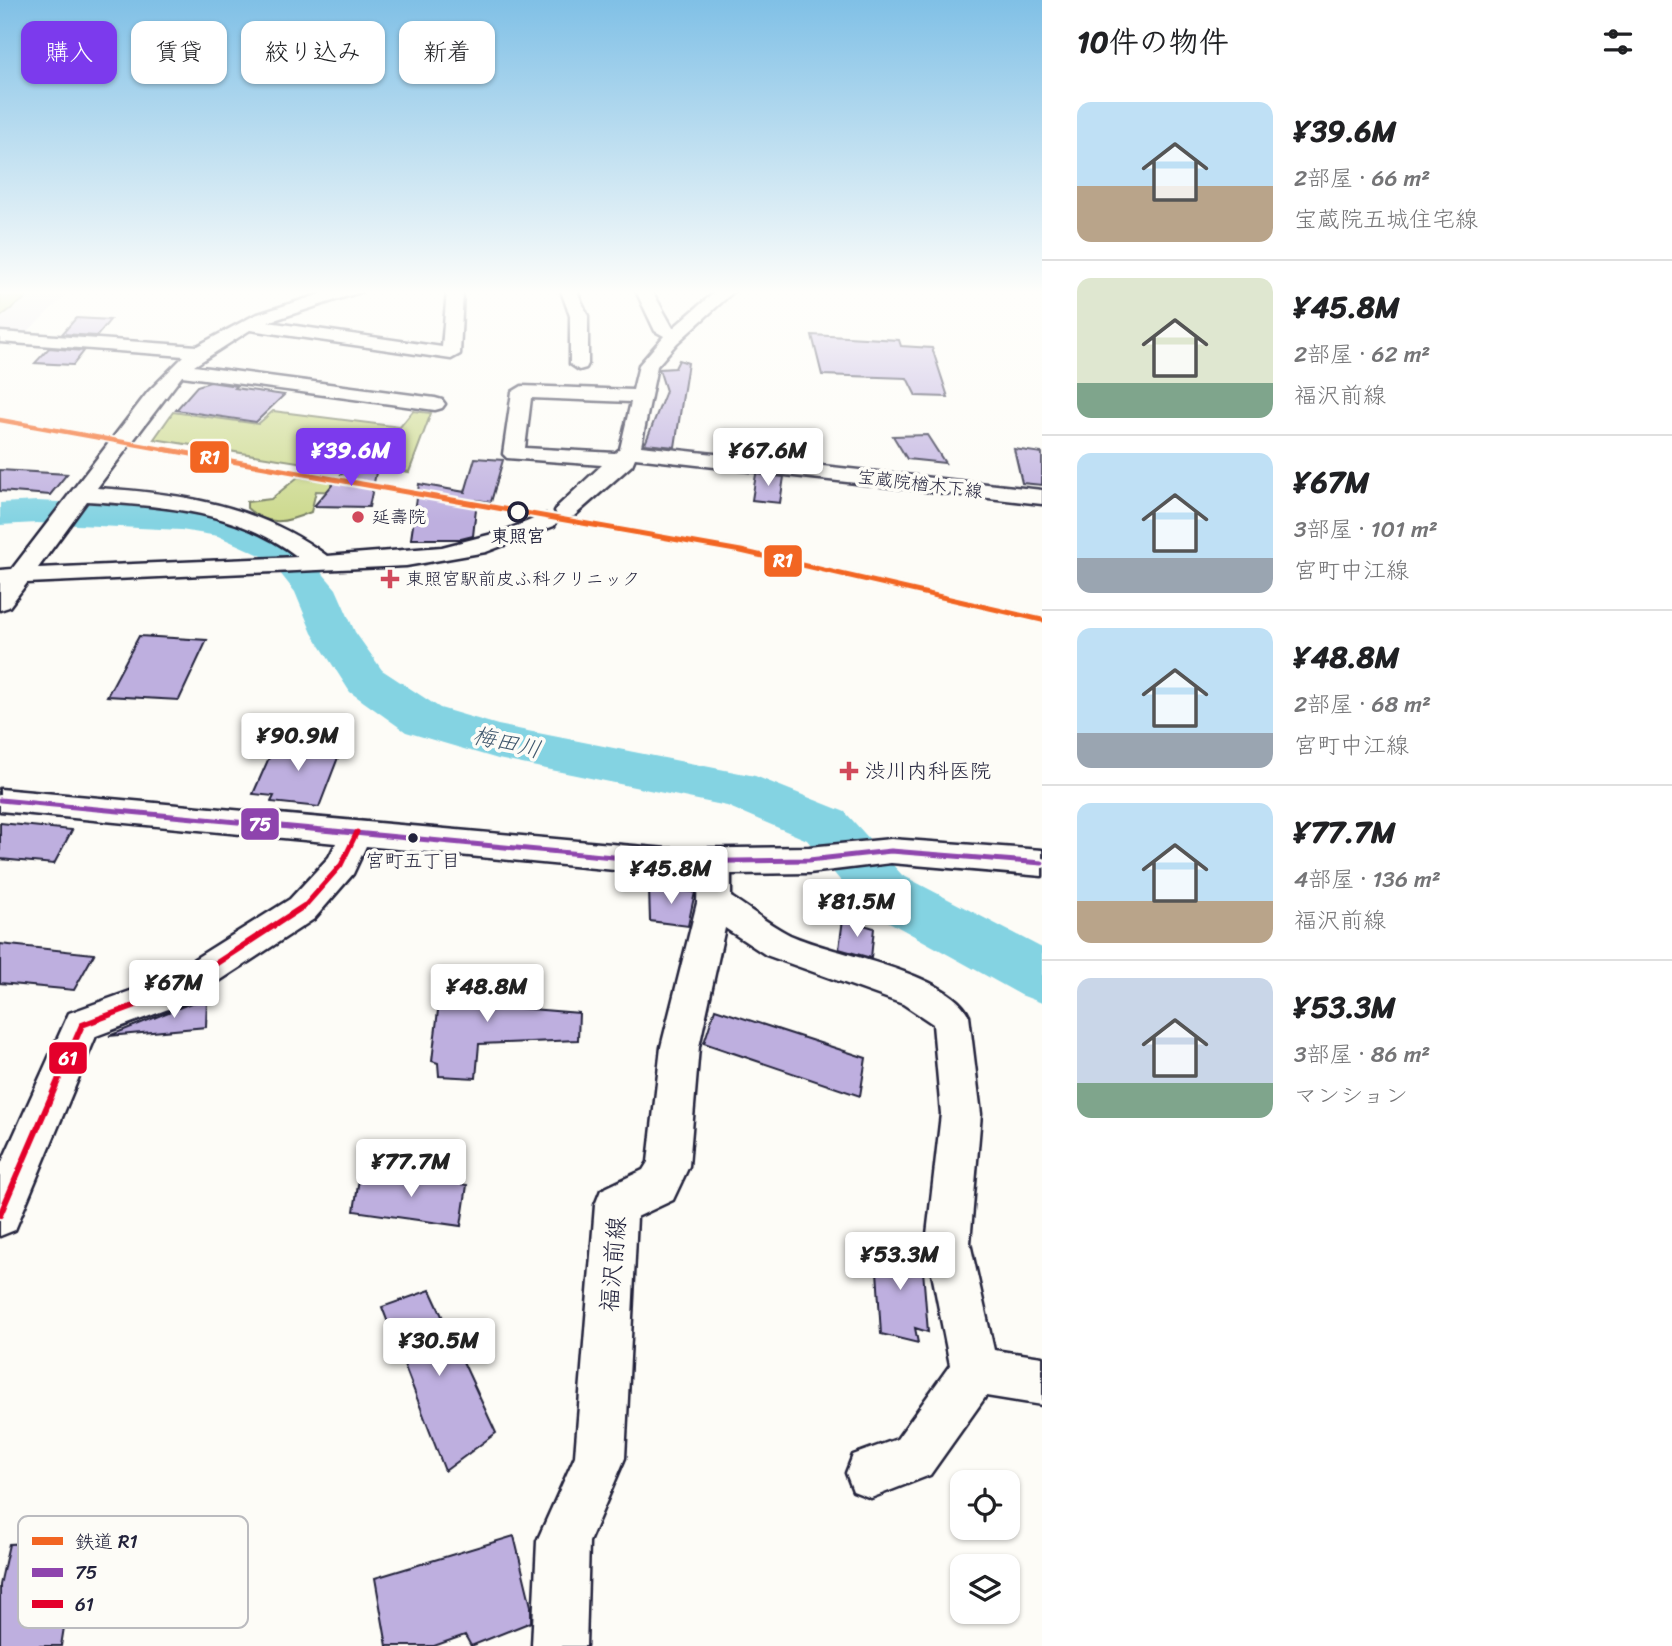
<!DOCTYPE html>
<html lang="ja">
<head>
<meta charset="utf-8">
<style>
	:root { --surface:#fff; --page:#f6f6f6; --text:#202124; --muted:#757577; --line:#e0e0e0; --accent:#7c3aed }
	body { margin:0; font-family:Sriracha,"Klee One",sans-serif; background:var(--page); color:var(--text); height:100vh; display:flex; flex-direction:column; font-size:26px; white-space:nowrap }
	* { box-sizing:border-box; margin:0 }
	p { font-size:23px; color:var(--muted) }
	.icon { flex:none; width:38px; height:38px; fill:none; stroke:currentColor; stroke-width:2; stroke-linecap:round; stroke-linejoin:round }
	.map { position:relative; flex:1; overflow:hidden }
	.sheet { display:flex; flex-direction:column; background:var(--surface); width:630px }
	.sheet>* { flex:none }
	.guide { position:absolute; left:21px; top:21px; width:665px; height:63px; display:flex; gap:14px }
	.buttons { position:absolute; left:950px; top:1470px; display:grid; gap:14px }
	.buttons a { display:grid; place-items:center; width:70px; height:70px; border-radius:14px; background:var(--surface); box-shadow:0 2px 5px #0004; font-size:35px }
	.price { position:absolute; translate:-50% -60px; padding:0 16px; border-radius:7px; background:#fff; color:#222; font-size:23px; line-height:46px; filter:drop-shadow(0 2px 4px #0008) }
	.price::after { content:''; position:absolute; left:50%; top:42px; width:21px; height:16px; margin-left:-10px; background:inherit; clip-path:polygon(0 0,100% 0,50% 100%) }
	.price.selected { background:var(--accent); color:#fff }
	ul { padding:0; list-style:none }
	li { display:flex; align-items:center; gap:21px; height:175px; padding:0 35px }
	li+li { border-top:2px solid var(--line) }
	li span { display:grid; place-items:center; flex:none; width:196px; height:140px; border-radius:14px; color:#555 }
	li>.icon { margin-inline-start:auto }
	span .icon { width:84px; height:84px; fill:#fffc; stroke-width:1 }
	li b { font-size:30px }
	h2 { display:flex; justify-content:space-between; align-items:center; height:84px; padding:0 35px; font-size:30px }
	.pill { padding:0 24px; border-radius:14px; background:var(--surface); box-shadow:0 2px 5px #0004; font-size:24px; line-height:63px }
	.pill.selected { background:var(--accent); color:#fff }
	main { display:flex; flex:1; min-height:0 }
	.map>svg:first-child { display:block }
	.built { fill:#eae5f0 }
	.green { fill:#ccd98d; stroke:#777e64; stroke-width:2 }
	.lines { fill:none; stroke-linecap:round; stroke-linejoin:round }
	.river { fill:#84d3e2; fill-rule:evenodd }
	.building { fill:#beafdf; stroke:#22223b; stroke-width:2 }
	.minor-casing { stroke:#22223b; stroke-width:5 }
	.minor { fill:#fdfcf7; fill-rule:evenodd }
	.bus-1-casing { stroke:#fdfcf7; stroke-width:10 }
	.bus-2-far1-casing { stroke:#fdfcf7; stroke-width:10 }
	.bus-2-casing { stroke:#fdfcf7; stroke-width:11 }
	.bus-1 { stroke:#8e44ad; stroke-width:5 }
	.bus-2-far1 { stroke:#e4002b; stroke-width:5 }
	.bus-2 { stroke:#e4002b; stroke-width:6 }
	.rail-1-far1-casing { stroke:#fdfcf7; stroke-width:8 }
	.rail-1-casing { stroke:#fdfcf7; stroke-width:10 }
	.rail-1-far1 { stroke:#f26522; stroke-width:4.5 }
	.rail-1 { stroke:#f26522; stroke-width:5 }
	.stop-dot { fill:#fdfcf7; stroke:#22223b; stroke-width:3.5 }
	.poi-dot { fill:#d1495b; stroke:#fdfcf7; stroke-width:2.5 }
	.bus-dot { fill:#22223b; stroke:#fdfcf7; stroke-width:2.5 }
	.labels { text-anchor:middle; stroke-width:7; stroke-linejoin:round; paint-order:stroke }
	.far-street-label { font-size:18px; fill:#22223b; stroke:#fdfcf7 }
	.far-poi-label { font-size:18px; fill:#22223b; stroke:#fdfcf7; text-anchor:start }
	.far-stop-label { font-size:18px; font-weight:bold; fill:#22223b; stroke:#fdfcf7 }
	.bus-label { font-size:19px; fill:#22223b; stroke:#fdfcf7 }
	.poi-label { font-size:21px; fill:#22223b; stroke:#fdfcf7; text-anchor:start }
	.water-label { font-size:23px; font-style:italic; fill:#3f576d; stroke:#fdfcf7 }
	.near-street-label { font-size:24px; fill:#22223b; stroke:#fdfcf7 }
	.key { fill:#fdfcf7; stroke:#bbbbbf; stroke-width:2 }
	.key-label { font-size:19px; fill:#22223b }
	.line-badge { stroke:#fdfcf7; stroke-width:2.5 }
	.badge-label { font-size:19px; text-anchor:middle; font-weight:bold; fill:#fff }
</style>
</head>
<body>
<main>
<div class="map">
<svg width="1042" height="1646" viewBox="0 0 1042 1646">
	<rect width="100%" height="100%" fill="#fdfcf7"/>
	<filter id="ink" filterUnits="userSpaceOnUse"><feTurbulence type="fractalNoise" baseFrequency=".0143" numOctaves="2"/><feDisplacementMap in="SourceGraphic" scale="14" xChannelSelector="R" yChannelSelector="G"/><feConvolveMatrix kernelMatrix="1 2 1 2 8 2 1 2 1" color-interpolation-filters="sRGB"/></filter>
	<g filter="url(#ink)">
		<path class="built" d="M0,291h70l-45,43 -25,-2z"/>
		<path class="green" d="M0,291h35l-35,26z
			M273,411l127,16 13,-16 18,2 -22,59 -68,-12 -6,8 -181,-29 19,-27 85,12z
			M298,477l54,7 23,6 -8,3 -51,-2 -5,21c-24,10 -42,16 -64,-4v-6l24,-3z"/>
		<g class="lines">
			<path class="river" d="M37,501l144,7 46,6 70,29 39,46 19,43 27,38 58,38 58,17 257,51 90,36 57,63 140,73v55l-21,-8 -159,-88 -55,-67 -80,-34 -229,-47 -92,-27 -56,-40 -38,-59 -17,-41 -26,-33 -51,-23 -37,-6 -144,-7 -37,2v-22z"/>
		</g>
		<path class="building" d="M76,318l34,2 -13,16 -35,-2z
			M812,335l87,5 2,6 31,2 16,49 -32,-1 -9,-18 -85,-3z
			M49,348l35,3 -11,14 -38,-2z
			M679,360l9,3 -13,84 -30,-3 21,-53 -7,-22 16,-1z
			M210,382l27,4 -2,2 49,7 -28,27 -80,-12 21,-24z
			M927,435l18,28 -38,-4 -14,-23z
			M1014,449l28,4v32l-20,-2z
			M475,458l28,2 -12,42 -14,-2 -4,36 -12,3h-50l8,-55 46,8z
			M351,463l26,5 -8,39 -55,-1z
			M0,470l67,4 -17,21 -50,-4z
			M756,474l28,3 -4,26 -28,-3z
			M139,636l68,4 -28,60 -72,-4z
			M291,742l51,5 -23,60 -48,-5 3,-6 -21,-2 22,-50 15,1z
			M0,823l72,7 -18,34 -54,-5z
			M649,888l46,4 -7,34 -38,-5z
			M843,919l31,9 -3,30 -32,-9z
			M0,944l94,10 -20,36 -74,-7z
			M443,968l42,4 -3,33 97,8 -1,27 -99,4 -3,34 -37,-2 -1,-13 -6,-2z
			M207,1000l-1,27 -97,9 82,-33z
			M715,1009l151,49 -6,38 -156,-53z
			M360,1172l107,13 -6,41 -107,-15z
			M875,1239l27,6 4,10 16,3 6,74 -13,-4 3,15 -37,-9z
			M430,1290l66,143 -51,38 -63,-164z
			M514,1536l17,70v16l-60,24 -6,-11 -31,11h-47l-12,-68z
			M78,1541l-17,105h-61v-61l9,-41z"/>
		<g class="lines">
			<g class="minor-casing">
				<path id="minor" d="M330,291h33l-95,31 174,25 5,-56h16l-3,63 -9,5 -201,-29 -56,36 241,32 7,2 3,4 -3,4 -7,2 -253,-34 -85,112c83,5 162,17 230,68l115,-9 62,-16 42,-17 11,7 -3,5 -68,26 -80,14 -379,17 -18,24 -9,3v-40l12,-1 136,-177 36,-36 -184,-14v-10l197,14 58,-31zM87,501c73,5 151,9 211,56l-260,11z
					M561,291h16l11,25v48l-2,4 -7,2 -9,-6v-48z
					M636,291h16l21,37 43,-37h18l-57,52 -20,23 -16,80 401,44v14l-407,-46 -3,7 -58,51h-16l-3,-5 3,-5 44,-41 -95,-7 -4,-4 9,-62 10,-6 111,4 6,-25 25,-29 -9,-5zM531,398l100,4 -11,47 -5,4 -90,-5z
					M0,789l667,60 142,-2 82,-8 151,11v26l-151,-13 -82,10 -78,1v23c19,12 39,28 59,38 44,20 159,37 179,81l12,98 -11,129 24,107 48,7v48l-56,-9 -56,79 -59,23 -18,-7 -7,-18 7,-18 44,-16 53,-74 -24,-122 15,-129 -8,-90 -30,-20 -137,-49 -41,-27 -26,119 -10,119 -16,34 -36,17 -12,241 -36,84 -3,104h-54l5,-105 38,-85 20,-251 6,-15 42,-20 5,-8 13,-115 36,-144 1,-29 -31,1 -301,-29 -13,28 -39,45 -127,83 -91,34 -81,194 -15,6v-70l69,-153 92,-33 129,-81 39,-42 7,-14 -336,-32z"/>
			</g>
			<use href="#minor" class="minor"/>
			<g class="bus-1-casing">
				<path id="bus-1" d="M0,800l667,62 142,-2 82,-9 151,12"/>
			</g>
			<g class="bus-2-far1-casing">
				<path id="bus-2-far1" d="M303,908l38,-43 16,-33"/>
			</g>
			<g class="bus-2-casing">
				<path id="bus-2" d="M0,1215l82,-190 92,-34 130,-85"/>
			</g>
			<use href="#bus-1" class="bus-1"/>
			<use href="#bus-2-far1" class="bus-2-far1"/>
			<use href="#bus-2" class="bus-2"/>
			<g class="rail-1-far1-casing">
				<path id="rail-1-far1" d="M0,420l173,31"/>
			</g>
			<g class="rail-1-casing">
				<path id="rail-1" d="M163,449l578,102 301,69"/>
			</g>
			<use href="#rail-1-far1" class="rail-1-far1"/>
			<use href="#rail-1" class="rail-1"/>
		</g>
	</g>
	<linearGradient id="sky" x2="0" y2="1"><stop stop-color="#80c0e6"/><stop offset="0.56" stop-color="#fefefb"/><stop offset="1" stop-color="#fefefb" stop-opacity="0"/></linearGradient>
	<rect width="1042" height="522" fill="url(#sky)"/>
	<circle class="stop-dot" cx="518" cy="512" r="9"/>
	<g class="poi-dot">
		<circle cx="358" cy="517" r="7"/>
		<path d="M386.5 568.5h7v7h7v7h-7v7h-7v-7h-7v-7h7z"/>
		<path d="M845.5 760.5h7v7h7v7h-7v7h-7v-7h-7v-7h7z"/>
	</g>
	<circle class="bus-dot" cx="413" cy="838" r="6"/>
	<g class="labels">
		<g class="far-street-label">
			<text transform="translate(920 484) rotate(7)" y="6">宝蔵院楢木下線</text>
		</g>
		<g class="far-poi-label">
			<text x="372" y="523">延壽院</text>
			<text x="406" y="585">東照宮駅前皮ふ科クリニック</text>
		</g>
		<g class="far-stop-label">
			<text x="518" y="542">東照宮</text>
		</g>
		<g class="bus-label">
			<text x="413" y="867">宮町五丁目</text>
		</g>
		<g class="poi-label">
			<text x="865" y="778">渋川内科医院</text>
		</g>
		<g class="water-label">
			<text transform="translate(507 742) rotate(13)" y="8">梅田川</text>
		</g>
		<g class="near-street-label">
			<text transform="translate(613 1264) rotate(-85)" y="8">福沢前線</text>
		</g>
	</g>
	<rect x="18" y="1516" width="230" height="112" rx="10" class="key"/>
	<rect x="32" y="1537" width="31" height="8" fill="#f26522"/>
	<rect x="32" y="1568" width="31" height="9" fill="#8e44ad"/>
	<rect x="32" y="1600" width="31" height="8" fill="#e4002b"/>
	<g class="key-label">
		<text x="75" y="1548">鉄道 R1</text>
		<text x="75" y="1579">75</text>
		<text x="75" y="1611">61</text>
	</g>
	<g class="line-badge">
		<rect x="189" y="440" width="41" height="34" rx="7" fill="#f26522"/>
		<rect x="763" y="544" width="40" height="34" rx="7" fill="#f26522"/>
		<rect x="240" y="807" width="40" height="34" rx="7" fill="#8e44ad"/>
		<rect x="48" y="1041" width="40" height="34" rx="7" fill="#e4002b"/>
	</g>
	<g class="badge-label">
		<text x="210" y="464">R1</text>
		<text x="783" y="567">R1</text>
		<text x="260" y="831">75</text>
		<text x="68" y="1065">61</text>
	</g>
</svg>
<div class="buttons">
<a><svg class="icon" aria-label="locate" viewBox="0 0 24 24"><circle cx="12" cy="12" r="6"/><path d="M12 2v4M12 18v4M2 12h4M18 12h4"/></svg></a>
<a><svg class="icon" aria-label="layers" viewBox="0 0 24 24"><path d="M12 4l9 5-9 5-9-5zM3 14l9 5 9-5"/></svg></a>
</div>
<b class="price selected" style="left:351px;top:488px">¥39.6M</b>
<b class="price" style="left:768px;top:488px">¥67.6M</b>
<b class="price" style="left:298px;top:773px">¥90.9M</b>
<b class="price" style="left:671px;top:906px">¥45.8M</b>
<b class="price" style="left:857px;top:939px">¥81.5M</b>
<b class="price" style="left:174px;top:1020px">¥67M</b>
<b class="price" style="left:487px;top:1024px">¥48.8M</b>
<b class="price" style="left:411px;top:1199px">¥77.7M</b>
<b class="price" style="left:900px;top:1292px">¥53.3M</b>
<b class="price" style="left:439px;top:1378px">¥30.5M</b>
<div class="guide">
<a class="pill selected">購入</a>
<a class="pill">賃貸</a>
<a class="pill">絞り込み</a>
<a class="pill">新着</a>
</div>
</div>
<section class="sheet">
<h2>10件の物件<svg class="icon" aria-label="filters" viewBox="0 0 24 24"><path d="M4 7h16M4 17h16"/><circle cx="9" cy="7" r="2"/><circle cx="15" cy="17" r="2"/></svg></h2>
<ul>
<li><span style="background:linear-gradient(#bfe0f5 60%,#b9a48a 0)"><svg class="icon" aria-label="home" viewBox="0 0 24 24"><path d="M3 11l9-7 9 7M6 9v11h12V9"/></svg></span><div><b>¥39.6M</b><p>2部屋 · 66 m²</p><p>宝蔵院五城住宅線</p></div></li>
<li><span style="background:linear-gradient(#dfe7d0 75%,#7fa58c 0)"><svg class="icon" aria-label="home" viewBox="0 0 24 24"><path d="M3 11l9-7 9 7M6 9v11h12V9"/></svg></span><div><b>¥45.8M</b><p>2部屋 · 62 m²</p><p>福沢前線</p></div></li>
<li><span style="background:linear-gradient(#bfe0f5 75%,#9aa5b1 0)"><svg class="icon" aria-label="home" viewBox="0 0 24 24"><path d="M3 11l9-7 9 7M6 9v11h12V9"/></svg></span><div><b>¥67M</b><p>3部屋 · 101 m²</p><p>宮町中江線</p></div></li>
<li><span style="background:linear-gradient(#bfe0f5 75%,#9aa5b1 0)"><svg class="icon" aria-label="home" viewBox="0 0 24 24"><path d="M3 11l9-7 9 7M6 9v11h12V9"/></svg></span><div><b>¥48.8M</b><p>2部屋 · 68 m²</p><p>宮町中江線</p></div></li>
<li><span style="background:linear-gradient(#bfe0f5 70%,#b9a48a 0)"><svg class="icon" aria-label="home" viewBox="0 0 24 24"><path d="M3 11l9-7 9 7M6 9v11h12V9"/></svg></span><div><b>¥77.7M</b><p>4部屋 · 136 m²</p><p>福沢前線</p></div></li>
<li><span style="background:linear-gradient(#c9d6e8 75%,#7fa58c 0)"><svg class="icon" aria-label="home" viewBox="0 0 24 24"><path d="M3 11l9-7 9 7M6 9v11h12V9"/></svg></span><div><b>¥53.3M</b><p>3部屋 · 86 m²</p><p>マンション</p></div></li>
</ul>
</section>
</main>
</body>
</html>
